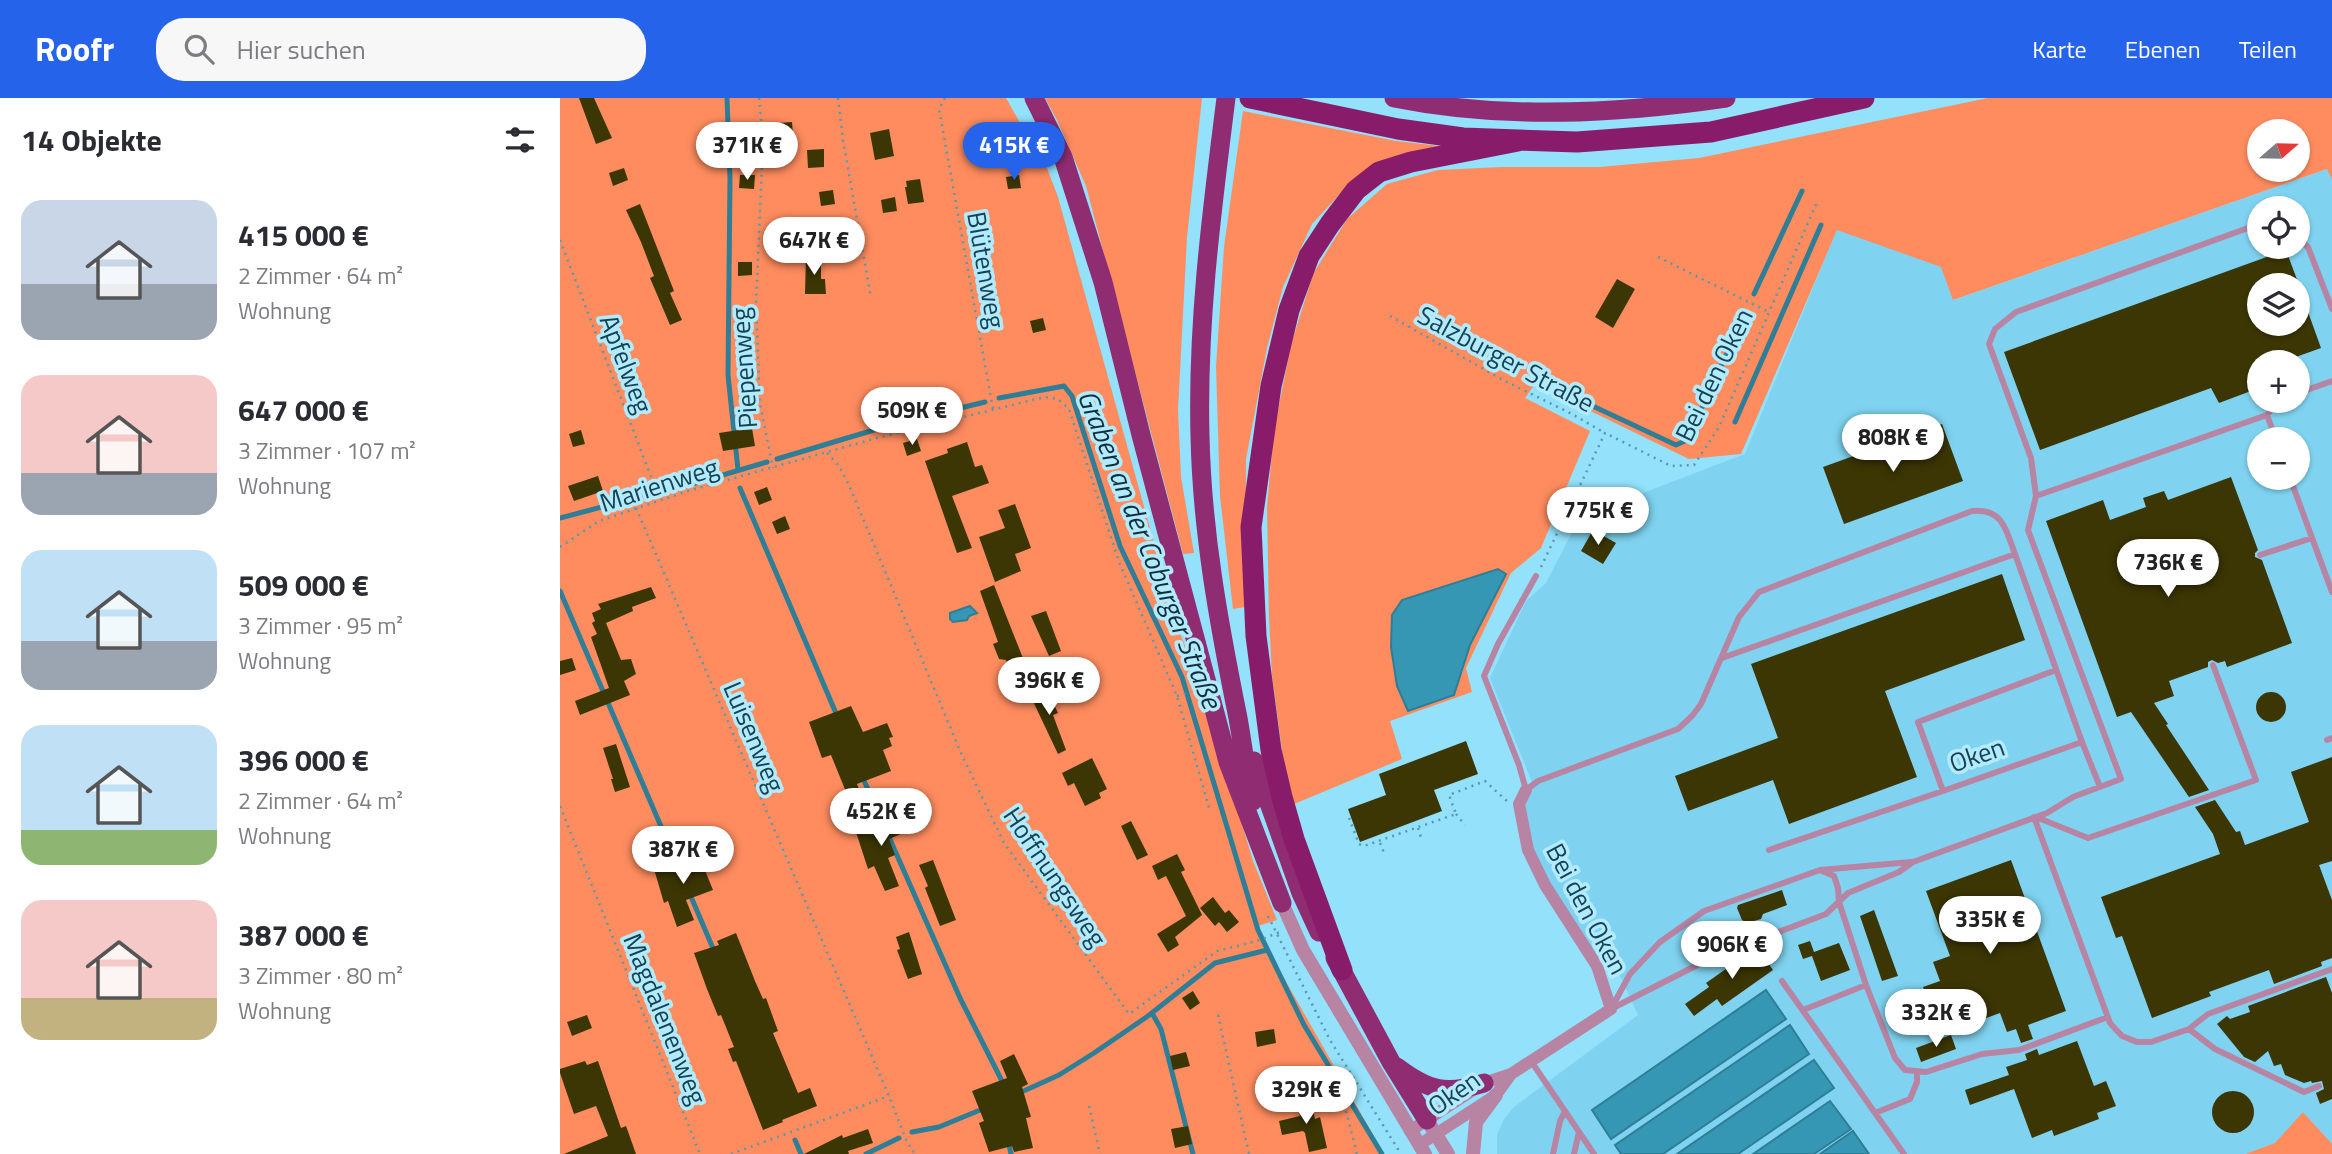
<!DOCTYPE html>
<html lang="de">
<head>
<meta charset="utf-8">
<style>
	:root { --surface:#fff; --page:#f7f7f7; --text:#2b2b33; --muted:#7c7c81; --accent:#2563eb }
	body { margin:0; font-family:"Titillium Web",sans-serif; background:var(--page); color:var(--text); height:100vh; display:flex; flex-direction:column; font-size:26px; white-space:nowrap }
	* { box-sizing:border-box; margin:0 }
	p { font-size:23px; color:var(--muted) }
	.icon { flex:none; width:38px; height:38px; fill:none; stroke:currentColor; stroke-width:2; stroke-linecap:round; stroke-linejoin:round }
	.map { position:relative; flex:1; overflow:hidden }
	.sheet { display:flex; flex-direction:column; background:var(--surface); width:560px }
	.sheet>* { flex:none }
	.needle { width:46px; rotate:70deg }
	.fabs { position:absolute; left:1687px; top:21px; display:grid; gap:14px }
	.fabs a { display:grid; place-items:center; width:63px; height:63px; border-radius:50%; background:var(--surface); box-shadow:0 2px 5px #0004; font-size:35px }
	.price { position:absolute; translate:-50% -60px; padding:0 16px; border-radius:24px; background:#fff; color:#222; font-size:23px; line-height:46px; filter:drop-shadow(0 2px 4px #0008) }
	.price::after { content:''; position:absolute; left:50%; top:42px; width:21px; height:16px; margin-left:-10px; background:inherit; clip-path:polygon(0 0,100% 0,50% 100%) }
	.price.selected { background:var(--accent); color:#fff }
	ul { padding:0; list-style:none }
	li { display:flex; align-items:center; gap:21px; height:175px; padding:0 21px }
	li span { display:grid; place-items:center; flex:none; width:196px; height:140px; border-radius:21px; color:#555 }
	li>.icon { margin-inline-start:auto }
	span .icon { width:84px; height:84px; fill:#fffc; stroke-width:1 }
	li b { font-size:30px }
	h2 { display:flex; justify-content:space-between; align-items:center; height:84px; padding:0 21px; font-size:30px }
	header { display:flex; align-items:center; gap:42px; box-sizing:border-box; height:98px; padding:0 35px; background:var(--accent); color:#fff }
	header strong { font-size:33px }
	nav { display:flex; gap:38px; margin-inline-start:auto; font-size:24px }
	.search { width:490px; height:63px; background:var(--page); display:flex; align-items:center; gap:18px; box-sizing:border-box; padding:0 24px; border-radius:28px; color:var(--muted); font-size:26px }
	main { display:flex; flex:1; min-height:0 }
	.map>svg:first-child { display:block }
	.built { fill:#7fd3f0; fill-rule:evenodd }
	.green { fill:#fe8c5f; fill-rule:evenodd }
	.water { fill:#3697b4; stroke:#2d7e96; stroke-width:2 }
	.lines { fill:none; stroke-linecap:round; stroke-linejoin:round }
	.stream { stroke:#2d7e96; stroke-width:5 }
	.building { fill:#3c3604 }
	.path { stroke:#5a98ac; stroke-width:2.5; stroke-dasharray:2 5; stroke-linecap:butt }
	.service { stroke:#b785a3; stroke-width:6 }
	.minor { stroke:#b785a3; stroke-width:12 }
	.tertiary { stroke:#b785a3; stroke-width:14 }
	.trunk { stroke:#902c72; stroke-width:19 }
	.motorway { stroke:#891c6a; stroke-width:21 }
	.labels { text-anchor:middle; stroke-width:7; stroke-linejoin:round; paint-order:stroke }
	.street-label { font-size:26px; fill:#174351; stroke:#b2ebff }
	.water-label { font-size:28px; font-style:italic; fill:#122f39; stroke:#b2ebff }
</style>
</head>
<body>
<header>
<strong>Roofr</strong>
<div class="search"><svg class="icon" aria-label="search" viewBox="0 0 24 24"><circle cx="10" cy="10" r="6"/><path d="M15 15l6 6"/></svg>Hier suchen</div>
<nav><a>Karte</a><a>Ebenen</a><a>Teilen</a></nav>
</header>
<main>
<section class="sheet">
<h2>14 Objekte<svg class="icon" aria-label="filters" viewBox="0 0 24 24"><path d="M4 7h16M4 17h16"/><circle cx="9" cy="7" r="2"/><circle cx="15" cy="17" r="2"/></svg></h2>
<ul>
<li><span style="background:linear-gradient(#c9d6e8 60%,#9aa5b1 0)"><svg class="icon" aria-label="home" viewBox="0 0 24 24"><path d="M3 11l9-7 9 7M6 9v11h12V9"/></svg></span><div><b>415 000 €</b><p>2 Zimmer · 64 m²</p><p>Wohnung</p></div></li>
<li><span style="background:linear-gradient(#f6c9c9 70%,#9aa5b1 0)"><svg class="icon" aria-label="home" viewBox="0 0 24 24"><path d="M3 11l9-7 9 7M6 9v11h12V9"/></svg></span><div><b>647 000 €</b><p>3 Zimmer · 107 m²</p><p>Wohnung</p></div></li>
<li><span style="background:linear-gradient(#bfe0f5 65%,#9aa5b1 0)"><svg class="icon" aria-label="home" viewBox="0 0 24 24"><path d="M3 11l9-7 9 7M6 9v11h12V9"/></svg></span><div><b>509 000 €</b><p>3 Zimmer · 95 m²</p><p>Wohnung</p></div></li>
<li><span style="background:linear-gradient(#bfe0f5 75%,#8fb573 0)"><svg class="icon" aria-label="home" viewBox="0 0 24 24"><path d="M3 11l9-7 9 7M6 9v11h12V9"/></svg></span><div><b>396 000 €</b><p>2 Zimmer · 64 m²</p><p>Wohnung</p></div></li>
<li><span style="background:linear-gradient(#f6c9c9 70%,#c2b280 0)"><svg class="icon" aria-label="home" viewBox="0 0 24 24"><path d="M3 11l9-7 9 7M6 9v11h12V9"/></svg></span><div><b>387 000 €</b><p>3 Zimmer · 80 m²</p><p>Wohnung</p></div></li>
</ul>
</section>
<div class="map">
<svg width="1772" height="1056" viewBox="0 0 1772 1056">
	<rect width="100%" height="100%" fill="#93e1fb"/>
	<path class="built" d="M1768,71l4,10v965l-29,-32 -28,31 -30,11h-748v-19l7,-16 10,-12 124,-92 -33,-72 -20,7 -48,-72 -21,-66 16,-30 -42,-104 36,-77 20,-18 34,-66 165,-63 92,-225 104,38 13,33zM1699,110h39v39h-39zM1699,187h39v39h-39zM1699,264h39v39h-39zM1699,341h39v39h-39z"/>
	<path class="green" d="M0,0h446l18,32 14,14 20,53 120,432 19,45 56,187 24,59 -22,7 129,227h-824z
		M485,0h157l-15,139 -9,173 3,67 13,76 -11,1 -97,-368 -29,-66z
		M1428,0h344v81l-5,-10 -374,131 -12,-33 -104,-37 -96,224 -52,5 -154,-75 -10,14 65,33 -49,117 -30,25 -45,95 6,24 -82,29 12,38 -108,45 -11,-46 -11,-82 -3,-59 -2,-110 7,-77 17,-85 22,-71 34,-55 40,-35 51,-14 64,-3h98l99,-9zM1699,33h39v39h-39zM945,476l-35,71 -8,29 -54,36 -11,-24 -6,-39z
		M683,13l153,30 61,7 -106,34 -39,42 -29,63 -16,61 -21,111 -1,148 -12,2 -13,-113 -4,-129 8,-120z
		M1743,1014l29,32v10h-87l30,-11z"/>
	<path class="water" d="M938,471l8,5 -36,71 -16,50 -46,16 -11,-25 -6,-39 1,-32 10,-15z
		M410,508l7,7 -8,3 -2,4 -14,2 -3,-3v-6z
		M1206,892l20,29 -175,120 -19,-29z
		M1230,927l19,29 -146,100h-42l-6,-9z
		M1254,962l20,28 -96,66h-61z
		M1270,1003l21,28 -37,25h-61z
		M1293,1033l16,23h-49z"/>
	<g class="lines">
		<path class="stream" d="M167,0l3,80 -2,197 10,95
			M1194,196l48,-103
			M990,288l126,59 11,-5 59,-128
			M439,300l65,-12 8,10 48,150 62,131 76,253 46,95 78,129
			M1175,324l86,-197
			M217,361l117,-35 91,-22
			M180,390l98,230
			M105,394l102,-30
			M0,420l91,-24
			M0,493l118,275
			M302,678l98,222 44,87
			M129,794l26,61
			M592,915l9,16 32,125
			M457,996l42,-19 35,-22 54,-37 67,-53 52,-13
			M352,1034l27,-5 46,-19
			M235,1042l6,14
			M448,1042l3,14
			M306,1056l33,-16"/>
	</g>
	<path class="building" d="M19,0h15l18,40 -16,6z
		M232,24l1,14 -14,1v-14z
		M329,31l5,27 -19,4 -5,-27z
		M444,48l2,15 -14,2 -2,-15z
		M264,51v18l-16,1 -1,-18z
		M64,70l4,12 -15,6 -4,-13z
		M180,77h15l-1,14 -15,-1z
		M459,77l2,13 -13,1 -2,-12z
		M360,81l4,23 -16,2 -3,-17h2l-1,-6z
		M273,92l2,14 -14,2 -2,-14z
		M335,99l2,14 -14,2 -2,-13z
		M80,106l34,87 -4,2 12,27 -12,5 -20,-47 4,-2 -13,-34 -15,-32z
		M1726,152l13,35h-40v39h39l1,-37 22,61 -39,14h-23v26l-40,15 -8,-15 -171,62 -36,-98z
		M246,158l15,1v22h4l1,15h-21z
		M178,164h14v13l-14,1z
		M1057,181l18,10 -22,39 -18,-11z
		M483,220l3,12 -13,3 -3,-12z
		M1382,326l21,57 -119,43 -21,-57z
		M192,330l3,18 -32,5 -4,-18z
		M21,332l4,14 -12,3 -4,-13z
		M357,341l4,12 -14,5 -4,-13z
		M407,344l8,25 7,-2 7,18 -37,13 20,52 -15,5 -32,-92 23,-8 -1,-4z
		M38,378l5,15 -29,10 -6,-15z
		M1671,379l27,73 -3,3v4l7,3 30,83 -65,24 -2,-6 -7,2 -6,-3 -4,2v5l-39,14 5,15 -20,7 14,21 -2,1 43,65 -20,7 -58,-85 -14,5 -71,-196 57,-21 7,20 36,-13 -3,-9 21,-7 4,9z
		M207,389l5,13 -13,5 -5,-13z
		M455,406l16,44 -16,6 6,17 -26,11 -16,-45 26,-9 -7,-18z
		M225,418l5,13 -13,5 -5,-12z
		M1033,432l23,13 -13,21 -22,-13z
		M1442,476l23,66 -140,51 32,86 -128,47 -16,-44 -85,31 -13,-35 103,-38 -27,-74z
		M434,487l36,91 -15,6 -9,-22 -7,-1 -6,-15 5,-2 -18,-51z
		M91,489l5,11 -24,9 1,4 -27,12 15,37 10,-1 5,15 -12,7 6,14 -50,20 -5,-14 34,-13 -18,-51 6,-3 -5,-11 3,-2 -3,-8 9,-4 -3,-5z
		M486,513l15,40 -12,5 -18,-40z
		M12,560l4,12 -16,5v-14z
		M486,590l12,25 -5,2 13,35 -8,4 -28,-59z
		M1696 609a15 15 0 1 1 30 0a15 15 0 1 1-30 0Z
		M291,608l12,26 24,-9 6,14 -4,1 3,8 -9,4 8,21 -34,13 8,21 -12,4 -22,-54 -9,3 -13,-36z
		M906,643l12,33 -44,16 8,21 -82,31 -12,-33 38,-14 -7,-21z
		M56,646l14,43 -15,5 -4,-13h2l-10,-31z
		M1772,659v104l-13,4 13,35v58l-11,4 1,4 -48,18 -5,-14 -60,22 2,4 -59,22 -30,-82 -6,2 -15,-41 119,-43 -7,-20 -18,-27 20,-7 21,32 4,-1 5,14 64,-23 -18,-50z
		M532,660l15,31 -8,4 2,5 -16,8 -11,-23 -6,3 -6,-13z
		M349,719l4,12 -24,10 6,16 -7,3 11,28 -14,5 -11,-25 -6,3 -14,-43 15,-5 4,10z
		M571,723l17,34 -11,5 -16,-34z
		M138,755l15,37 -27,10 8,20 -17,7 -9,-26 -4,2 -10,-34z
		M617,756l8,16 -4,2 21,43 -27,22 4,8 -11,7 -11,-18 29,-18 -20,-40 -8,4 -6,-14z
		M373,762l23,60 -16,6 -15,-38 3,-2 -9,-21z
		M1451,762l55,151 -38,14 5,14 -12,4 -5,-14 -9,3 -7,-19 -60,22 -17,-48 17,-6 -7,-19 17,-6 -24,-65z
		M1222,792l5,15 -24,9 -2,5 -14,4 -5,-3 -5,-12 1,-3z
		M653,799l12,16 4,-3 10,12 -12,10 -8,-10 -4,4 -15,-18z
		M1314,812l24,66 -16,5 -22,-65z
		M349,834l13,42 -14,5 -11,-29 3,-1 -4,-12z
		M176,835l19,48 8,18 3,-1 12,33 -5,2 25,60 12,-5 7,18 -35,14 1,2 -20,8 -27,-69 -3,1 -5,-13 6,-2 -13,-32 -3,1 -11,-27 -13,-36 25,-8 -2,-4z
		M1250,843l4,11 25,-9 11,27 -29,11 -9,-25 -9,3 -5,-14z
		M1197,849l16,23 -51,36 -5,-7 -23,17 -9,-12 24,-17 -3,-4z
		M1766,879l6,16v106l-12,5 -4,-11 8,-4 -2,-8 -10,2 -1,-2 -7,2 -19,-8 -4,-11 -7,2 -6,-15 -13,11 -11,-5 -27,-33 10,-8 3,3 20,-7 -2,-6z
		M633,893l7,12 -10,7 -8,-12z
		M27,917l5,13 -20,8 -5,-14z
		M714,931l2,14 -19,4 -2,-15z
		M1391,937l5,14 -35,13 -5,-14z
		M1517,943l17,45 12,-5 10,25 -19,7 2,6 -45,17 -2,-6 -20,8 -18,-49 -44,16 -5,-15 44,-15 -3,-8 21,-7 -2,-6 12,-5 2,6z
		M626,954l4,14 -17,4 -3,-14z
		M454,956l14,30 -6,3 9,30 -5,1 7,30 -19,4 -2,-6 -23,6 -10,-29 5,-2 -12,-30 35,-13 -7,-17z
		M25,963l2,4 11,-4 23,67 5,-2 10,28h-72l44,-18 -12,-30 -22,8 -14,-41v-4z
		M720,980l4,16 -12,3 -4,-17z
		M1652 1014a21 21 0 1 1 42 0a21 21 0 1 1-42 0Z
		M750,1000l5,21 5,-2 7,31 -18,4 -4,-19 -2,-2 -21,4 -3,-14 21,-5 -4,-15z
		M628,1028l4,18 -17,4 -4,-19z
		M308,1031l5,14 -25,8 1,3h-45l38,-19 1,3z"/>
	<g class="lines">
		<path class="path" d="M199,0l4,44 -7,163 4,99 13,64
			M278,0l5,42 28,158
			M385,0l-6,11 54,300
			M0,142l100,260
			M1098,159l111,55
			M830,218l113,64 69,34 33,19
			M267,355l12,13 10,19 112,268 43,90 125,171 88,-63 40,-10 23,-9
			M76,410l253,588 18,46 8,12
			M0,449l39,-26 89,-30 189,-53 168,-41 13,2 11,10 50,153 58,134 33,115
			M981,469l64,-134 66,33 23,-1 25,-38 99,-227
			M617,598l14,-4
			M0,708l140,348
			M896,716l9,11
			M789,720l10,26 5,2 92,-32 -7,-19 36,-14 22,20
			M858,730l4,13
			M820,745l4,10
			M708,818l62,124 71,114
			M658,917l31,139
			M529,1008l11,48
			M786,1013l11,43
			M171,1056l158,-58"/>
		<path class="service" d="M1738,140l10,9 24,62
			M1738,295l34,-12
			M1707,317l11,-14
			M1730,380l42,114
			M1476,398l-5,-38 -42,-114 6,-15 21,-17 243,-88
			M1700,457l52,-17
			M976,478l-38,68 -14,32 35,89 7,25 12,-9 140,-52 14,-13 9,-12 38,-87 20,-25 213,-81c31,-3 34,19 43,43l67,188 -139,49 -25,-69 138,-52
			M1162,560l293,-104
			M1767,642l5,-2
			M1522,644l18,45
			M1474,719l76,206 12,13 15,6h14l38,-13 19,-15 124,-45
			M1476,719l52,21 168,-58 -43,-115
			M1209,752l174,-59
			M1260,772l14,6 4,12 1,14 27,83 29,73 10,12 21,2 56,-18 37,-4 89,-33
			M1222,883l122,173
			M1052,909l18,-33 30,-32 44,-31 116,-41 91,-8
			M1051,911l102,-52 113,-43 22,-21 51,-21 14,-10 134,-49 26,-16 48,-18 -93,-249 8,-34 231,-81 9,24
			M1243,912l63,-25
			M1629,931l26,20 89,43 15,-6
			M971,963l63,93
			M1315,1015l35,-14 7,-17v-9
			M993,1056l7,-33 5,-10
			M1014,1056l5,-22"/>
		<path class="minor" d="M850,1033l74,-48 27,-9 100,-65 -14,-43 -52,-81 -17,-35 -9,-46 7,-14
			M859,1047l77,-50 15,-21"/>
		<path class="tertiary" d="M722,805l21,47 122,204
			M867,1022l21,34
			M913,1056l3,-32 20,-27"/>
		<path class="trunk" d="M474,0l29,59 40,125 38,153 87,327 54,141
			M666,0c-14,112 -29,224 -26,338 2,96 19,188 38,282 5,28 8,56 15,83
			M834,0c109,22 223,16 332,0
			M694,663l47,132 18,39
			M775,860l56,104 36,58
			M837,969c32,24 49,28 87,16"/>
		<path class="motorway" d="M690,0l148,31 65,9 114,4 134,-10 153,-34
			M782,872l-48,-131 -12,-42 -11,-47 -15,-114 -5,-109 20,-141 18,-76 20,-54 21,-32 26,-34 23,-18 32,-10 107,-21"/>
	</g>
	<g class="labels">
		<g class="street-label">
			<text transform="translate(426 172) rotate(80)" y="9">Blütenweg</text>
			<text transform="translate(946 261) rotate(28)" y="9">Salzburger Straße</text>
			<text transform="translate(66 266) rotate(69)" y="9">Apfelweg</text>
			<text transform="translate(184 270) rotate(-94)" y="9">Piepenweg</text>
			<text transform="translate(1154 277) rotate(-64)" y="9">Bei den Oken</text>
			<text transform="translate(99 387) rotate(-18)" y="9">Marienweg</text>
			<text transform="translate(194 639) rotate(67)" y="9">Luisenweg</text>
			<text transform="translate(1417 657) rotate(-19)" y="9">Oken</text>
			<text transform="translate(495 779) rotate(56)" y="9">Hoffnungsweg</text>
			<text transform="translate(1027 811) rotate(62)" y="9">Bei den Oken</text>
			<text transform="translate(105 921) rotate(68)" y="9">Magdalenenweg</text>
			<text transform="translate(894 995) rotate(-35)" y="9">Oken</text>
		</g>
		<g class="water-label">
			<text transform="translate(590 451) rotate(68)" y="10">Graben an der Coburger Straße</text>
		</g>
	</g>
</svg>
<div class="fabs">
<a><svg class="needle" viewBox="-14 -14 28 28"><path d="M0-13l5 13h-10z" fill="#e53935"/><path d="M0 13l5-13h-10z" fill="#7c7c81"/></svg></a>
<a><svg class="icon" aria-label="locate" viewBox="0 0 24 24"><circle cx="12" cy="12" r="6"/><path d="M12 2v4M12 18v4M2 12h4M18 12h4"/></svg></a>
<a><svg class="icon" aria-label="layers" viewBox="0 0 24 24"><path d="M12 4l9 5-9 5-9-5zM3 14l9 5 9-5"/></svg></a>
<a>+</a>
<a>−</a>
</div>
<b class="price" style="left:187px;top:84px">371K €</b>
<b class="price selected" style="left:454px;top:84px">415K €</b>
<b class="price" style="left:254px;top:179px">647K €</b>
<b class="price" style="left:352px;top:349px">509K €</b>
<b class="price" style="left:1333px;top:376px">808K €</b>
<b class="price" style="left:1038px;top:449px">775K €</b>
<b class="price" style="left:1608px;top:501px">736K €</b>
<b class="price" style="left:489px;top:619px">396K €</b>
<b class="price" style="left:321px;top:750px">452K €</b>
<b class="price" style="left:123px;top:788px">387K €</b>
<b class="price" style="left:1430px;top:858px">335K €</b>
<b class="price" style="left:1172px;top:883px">906K €</b>
<b class="price" style="left:1376px;top:951px">332K €</b>
<b class="price" style="left:746px;top:1028px">329K €</b>
</div>
</main>
</body>
</html>
